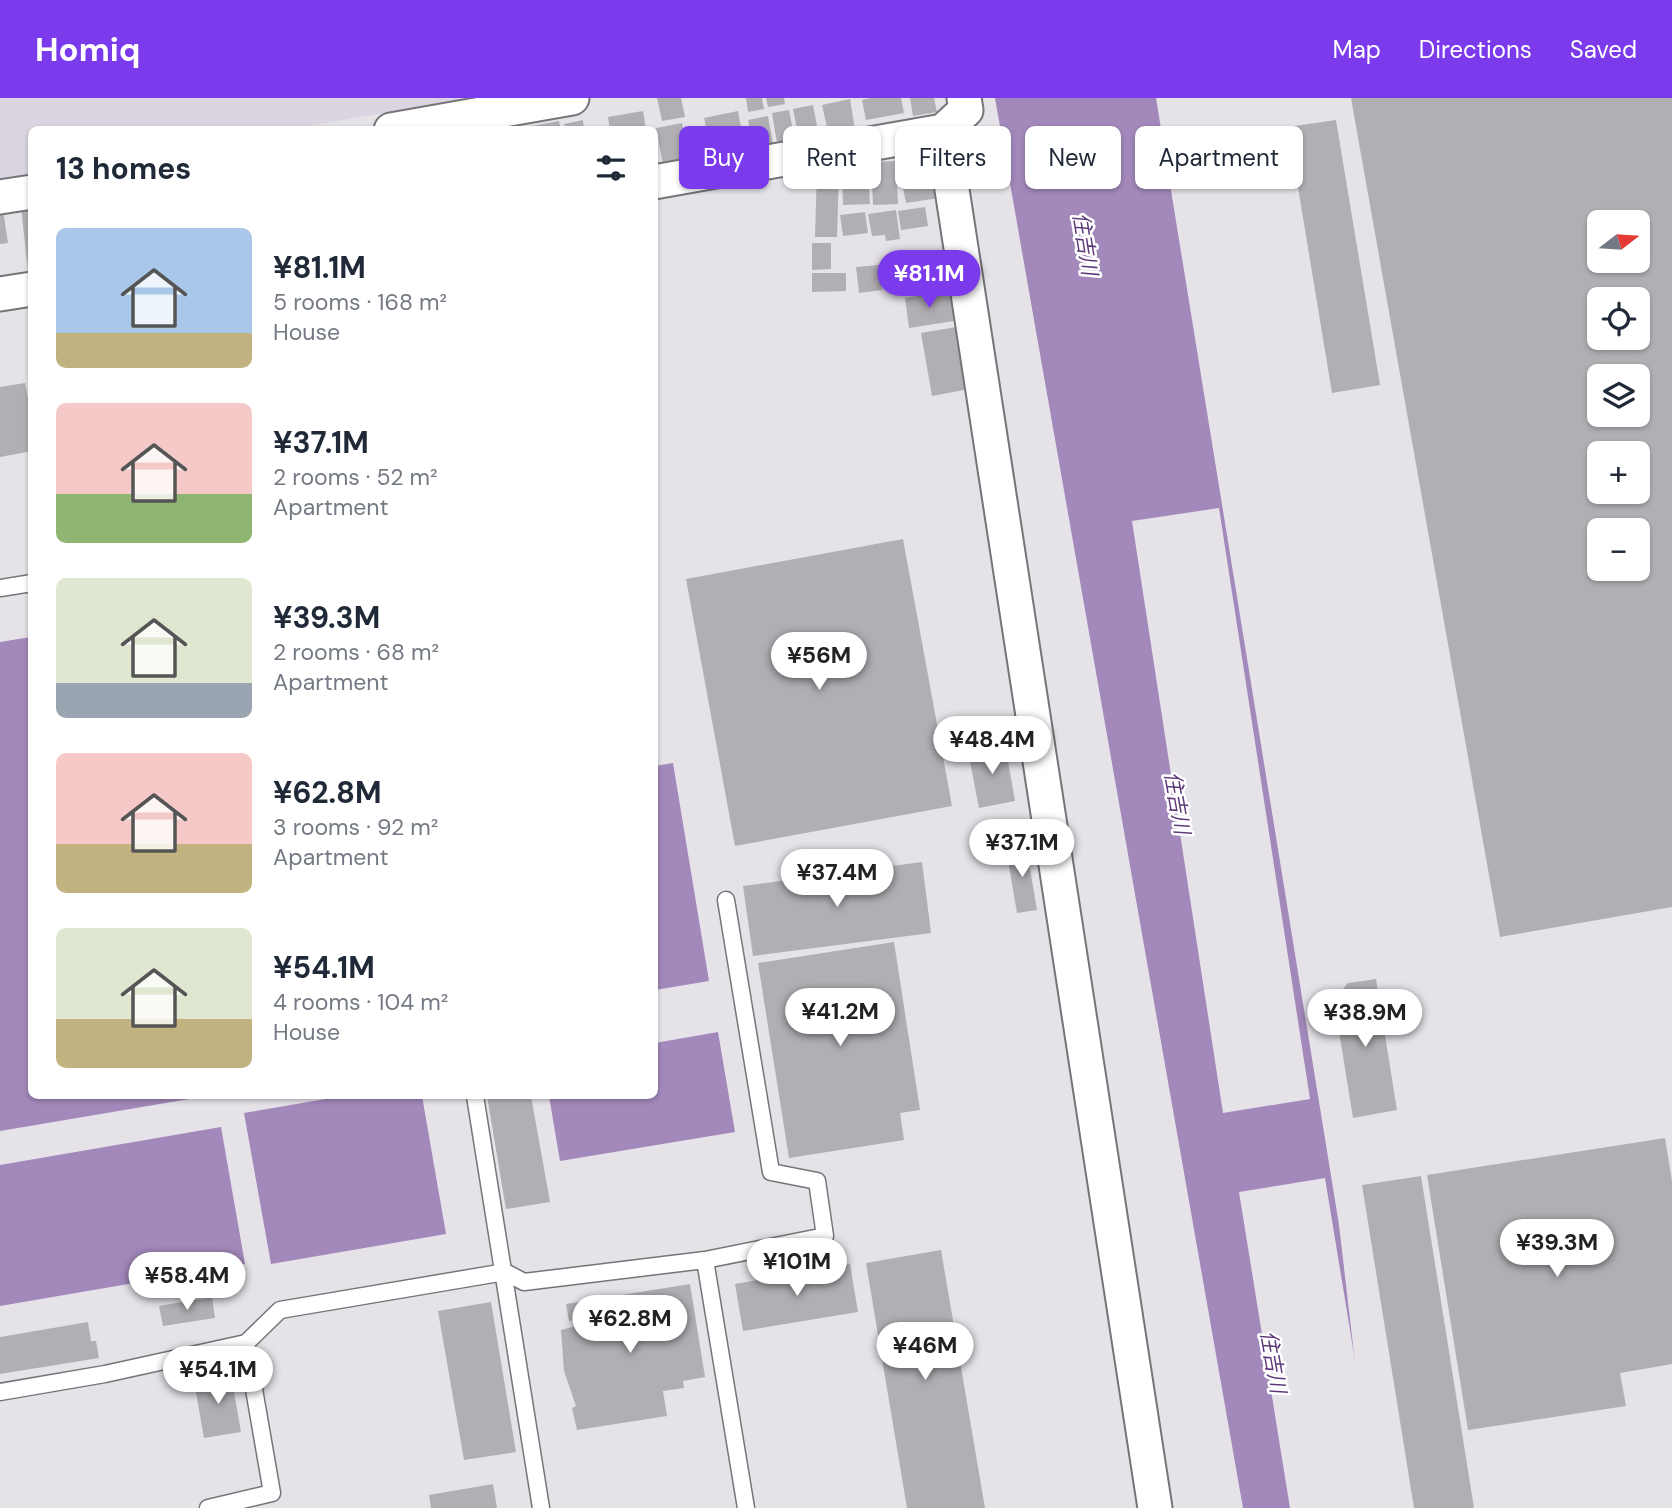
<!DOCTYPE html>
<html lang="en">
<head>
<meta charset="utf-8">
<style>
	:root { --surface:#fff; --page:#f2f2f3; --text:#1f2937; --muted:#747a83; --accent:#7c3aed }
	body { margin:0; font-family:"DM Sans","Noto Sans JP",sans-serif; background:var(--page); color:var(--text); height:100vh; display:flex; flex-direction:column; font-size:26px; white-space:nowrap }
	* { box-sizing:border-box; margin:0 }
	p { font-size:23px; color:var(--muted) }
	.icon { flex:none; width:38px; height:38px; fill:none; stroke:currentColor; stroke-width:2; stroke-linecap:round; stroke-linejoin:round }
	.map { position:relative; flex:1; overflow:hidden }
	.details { position:absolute; left:28px; top:28px; width:630px; height:973px; display:flex; flex-direction:column; background:var(--surface); border-radius:10px; box-shadow:0 2px 5px #0004 }
	.details>* { flex:none }
	.hud { position:absolute; left:679px; top:28px; width:665px; height:63px; display:flex; gap:14px }
	.needle { width:46px; rotate:73deg }
	.fabs { position:absolute; left:1587px; top:112px; display:grid; gap:14px }
	.fabs a { display:grid; place-items:center; width:63px; height:63px; border-radius:10px; background:var(--surface); box-shadow:0 2px 5px #0004; font-size:35px }
	.price { position:absolute; translate:-50% -60px; padding:0 16px; border-radius:24px; background:#fff; color:#222; font-size:23px; line-height:46px; filter:drop-shadow(0 2px 4px #0008) }
	.price::after { content:''; position:absolute; left:50%; top:42px; width:21px; height:16px; margin-left:-10px; background:inherit; clip-path:polygon(0 0,100% 0,50% 100%) }
	.price.on { background:var(--accent); color:#fff }
	ul { padding:0; list-style:none }
	li { display:flex; align-items:center; gap:21px; height:175px; padding:0 28px }
	li span { display:grid; place-items:center; flex:none; width:196px; height:140px; border-radius:10px; color:#555 }
	li>.icon { margin-inline-start:auto }
	span .icon { width:84px; height:84px; fill:#fffc; stroke-width:1 }
	li b { font-size:30px }
	h2 { display:flex; justify-content:space-between; align-items:center; height:84px; padding:0 28px; font-size:30px }
	.pill { padding:0 24px; border-radius:10px; background:var(--surface); box-shadow:0 2px 5px #0004; font-size:24px; line-height:63px }
	.pill.on { background:var(--accent); color:#fff }
	header { display:flex; align-items:center; gap:42px; box-sizing:border-box; height:98px; padding:0 35px; background:var(--accent); color:#fff }
	header strong { font-size:33px }
	nav { display:flex; gap:38px; margin-inline-start:auto; font-size:24px }
	.map>svg:first-child { display:block }
	.built { fill:#dbd5e1 }
	.water { fill:#a388bb }
	.pier { fill:#e5e2e8 }
	.building { fill:#b2afb4; fill-rule:evenodd }
	.lines { fill:none; stroke-linecap:round; stroke-linejoin:round }
	.service-casing { stroke:#777479; stroke-width:19 }
	.minor-casing { stroke:#777479; stroke-width:37 }
	.service { stroke:#fff; stroke-width:16 }
	.minor { stroke:#fff; stroke-width:33 }
	.labels { text-anchor:middle; stroke-width:5; stroke-linejoin:round; paint-order:stroke }
	.water-label { font-size:21px; font-style:italic; fill:#5e3a7a; stroke:#fff }
</style>
</head>
<body>
<header>
<strong>Homiq</strong>
<nav><a>Map</a><a>Directions</a><a>Saved</a></nav>
</header>
<div class="map">
<svg width="1672" height="1410" viewBox="0 0 1672 1410">
	<rect width="100%" height="100%" fill="#e5e2e8"/>
	<path class="built" d="M0,0h471l-180,31 -259,1 -1,45 -31,5z"/>
	<path class="water" d="M995,0h161l183,1127 33,283h-129z
		M31,539l1,459h175l-207,35v-489z
		M673,665l36,218 -54,9v-224z
		M718,934l17,100 -175,29 -11,-65h105l1,-53z
		M343,998h79l24,138 -175,30 -27,-151z
		M221,1029l24,137 -245,42v-141z"/>
	<path class="pier" d="M1219,410l91,591 -87,14 -91,-592z
		M1325,1080l40,243 10,87h-85l-51,-316z"/>
	<path class="building" d="M657,0h24l4,19 -23,4z
		M746,0h16l2,11 -16,3z
		M766,0h18l1,6 -17,3z
		M871,0h30l3,15 -38,7 -4,-20z
		M910,0h24l3,14 -24,4z
		M1351,0h321v809l-172,30zM1600,124h38v39h-38zM1600,201h38v39h-38zM1600,278h38v39h-38zM1600,355h38v39h-38zM1600,432h38v39h-38z
		M850,1l5,31 -26,6 -7,-31z
		M813,7l6,31 -20,4 -6,-31z
		M789,12l6,30 -18,3 -5,-30z
		M643,13l3,19h-36l-2,-13z
		M738,13l6,33 -33,6 -7,-32z
		M768,18l5,29 -20,4 -5,-29z
		M583,22l1,10h-18l-2,-6z
		M1336,22l44,265 -48,8 -44,-266z
		M559,23l2,9h-34l-1,-3z
		M682,25l7,36 -26,5 -7,-36z
		M896,63l2,43 -25,1 -2,-43z
		M920,65l3,15 11,-2 5,22 -33,5 -7,-36z
		M817,72l22,1 -2,66h-22z
		M868,72l2,34 -27,1 -1,-33z
		M32,107v66h-4l-7,-64z
		M925,109l3,19 -27,4 -3,-19z
		M0,112h3l5,33 -8,1z
		M896,112l4,29 -14,2 -1,-6 -13,1 -4,-22z
		M865,114l3,21 -25,3 -3,-21z
		M812,145h19v26l-19,1z
		M935,160l1,9 15,-2 2,22 -31,4 -4,-31z
		M916,161l3,30 -25,3 -3,-21 8,-1 -1,-9z
		M879,167l3,25 -23,3 -3,-26z
		M812,175h34v18l-34,1z
		M949,193l5,30 -45,7 -4,-30z
		M962,228l12,62 -42,8 -11,-63z
		M25,285l7,36v32l-32,6v-70z
		M903,441l49,267 -217,40 -49,-267z
		M1005,646l10,57 -36,7 -11,-57z
		M1026,747l11,65 -20,3 -11,-64z
		M922,764l9,71 -178,23 -10,-70z
		M894,844l26,168 -20,3 4,27 -115,18 -31,-195z
		M1376,881l21,131 -44,8 -19,-118 14,-17z
		M487,998h44l19,106 -44,7z
		M1665,1040l7,43v183l-52,9 6,33 -158,24 -41,-255z
		M1421,1078l53,332h-60l-52,-323z
		M941,1152l44,258h-78l-41,-245z
		M850,1166l8,48 -115,19 -8,-47z
		M690,1186l15,93 -22,4 1,7 -21,3 4,25 -90,14 -5,-22 4,-2 -12,-35 -3,-41 15,-4 -1,-6 -6,1 -3,-17z
		M212,1199l3,21 -52,8 -4,-20z
		M491,1204l25,150 -52,8 -26,-149z
		M88,1224l3,19h5l3,17 -99,16v-37z
		M231,1276l10,58 -37,6 -10,-57z
		M493,1386l4,24h-66l-2,-13z"/>
	<g class="lines">
		<g class="service-casing">
			<path id="service" d="M0,490l32,-5
				M475,998l66,412
				M705,1162l41,248
				M0,1294l105,-18 141,-31 34,-33 225,-38 19,10 181,-22 120,-24 -8,-55 -46,-9 -45,-272
				M208,1410l64,-15 -26,-150"/>
		</g>
		<g class="minor-casing">
			<path id="minor" d="M391,32l181,-32
				M943,33l212,1377
				M654,84l289,-51 23,-21 -2,-12
				M0,99l32,-5
				M0,196l32,-5"/>
		</g>
		<use href="#service" class="service"/>
		<use href="#minor" class="minor"/>
	</g>
	<g class="labels">
		<g class="water-label">
			<text transform="translate(1085 146) rotate(81)" y="7">住吉川</text>
			<text transform="translate(1177 705) rotate(80)" y="7">住吉川</text>
			<text transform="translate(1273 1264) rotate(80)" y="7">住吉川</text>
		</g>
	</g>
</svg>
<div class="fabs">
<a><svg class="needle" viewBox="-14 -14 28 28"><path d="M0-13l5 13h-10z" fill="#e53935"/><path d="M0 13l5-13h-10z" fill="#747a83"/></svg></a>
<a><svg class="icon" aria-label="locate" viewBox="0 0 24 24"><circle cx="12" cy="12" r="6"/><path d="M12 2v4M12 18v4M2 12h4M18 12h4"/></svg></a>
<a><svg class="icon" aria-label="layers" viewBox="0 0 24 24"><path d="M12 4l9 5-9 5-9-5zM3 14l9 5 9-5"/></svg></a>
<a>+</a>
<a>−</a>
</div>
<b class="price on" style="left:929px;top:212px">¥81.1M</b>
<b class="price" style="left:819px;top:594px">¥56M</b>
<b class="price" style="left:992px;top:678px">¥48.4M</b>
<b class="price" style="left:1022px;top:781px">¥37.1M</b>
<b class="price" style="left:837px;top:811px">¥37.4M</b>
<b class="price" style="left:840px;top:950px">¥41.2M</b>
<b class="price" style="left:1365px;top:951px">¥38.9M</b>
<b class="price" style="left:1557px;top:1181px">¥39.3M</b>
<b class="price" style="left:797px;top:1200px">¥101M</b>
<b class="price" style="left:187px;top:1214px">¥58.4M</b>
<b class="price" style="left:630px;top:1257px">¥62.8M</b>
<b class="price" style="left:925px;top:1284px">¥46M</b>
<b class="price" style="left:218px;top:1308px">¥54.1M</b>
<div class="hud">
<a class="pill on">Buy</a>
<a class="pill">Rent</a>
<a class="pill">Filters</a>
<a class="pill">New</a>
<a class="pill">Apartment</a>
</div>
<section class="details">
<h2>13 homes<svg class="icon" aria-label="filters" viewBox="0 0 24 24"><path d="M4 7h16M4 17h16"/><circle cx="9" cy="7" r="2"/><circle cx="15" cy="17" r="2"/></svg></h2>
<ul>
<li><span style="background:linear-gradient(#a9c7e8 75%,#c2b280 0)"><svg class="icon" aria-label="home" viewBox="0 0 24 24"><path d="M3 11l9-7 9 7M6 9v11h12V9"/></svg></span><div><b>¥81.1M</b><p>5 rooms · 168 m²</p><p>House</p></div></li>
<li><span style="background:linear-gradient(#f6c9c9 65%,#8fb573 0)"><svg class="icon" aria-label="home" viewBox="0 0 24 24"><path d="M3 11l9-7 9 7M6 9v11h12V9"/></svg></span><div><b>¥37.1M</b><p>2 rooms · 52 m²</p><p>Apartment</p></div></li>
<li><span style="background:linear-gradient(#dfe7d0 75%,#9aa5b1 0)"><svg class="icon" aria-label="home" viewBox="0 0 24 24"><path d="M3 11l9-7 9 7M6 9v11h12V9"/></svg></span><div><b>¥39.3M</b><p>2 rooms · 68 m²</p><p>Apartment</p></div></li>
<li><span style="background:linear-gradient(#f6c9c9 65%,#c2b280 0)"><svg class="icon" aria-label="home" viewBox="0 0 24 24"><path d="M3 11l9-7 9 7M6 9v11h12V9"/></svg></span><div><b>¥62.8M</b><p>3 rooms · 92 m²</p><p>Apartment</p></div></li>
<li><span style="background:linear-gradient(#dfe7d0 65%,#c2b280 0)"><svg class="icon" aria-label="home" viewBox="0 0 24 24"><path d="M3 11l9-7 9 7M6 9v11h12V9"/></svg></span><div><b>¥54.1M</b><p>4 rooms · 104 m²</p><p>House</p></div></li>
</ul>
</section>
</div>
</body>
</html>
